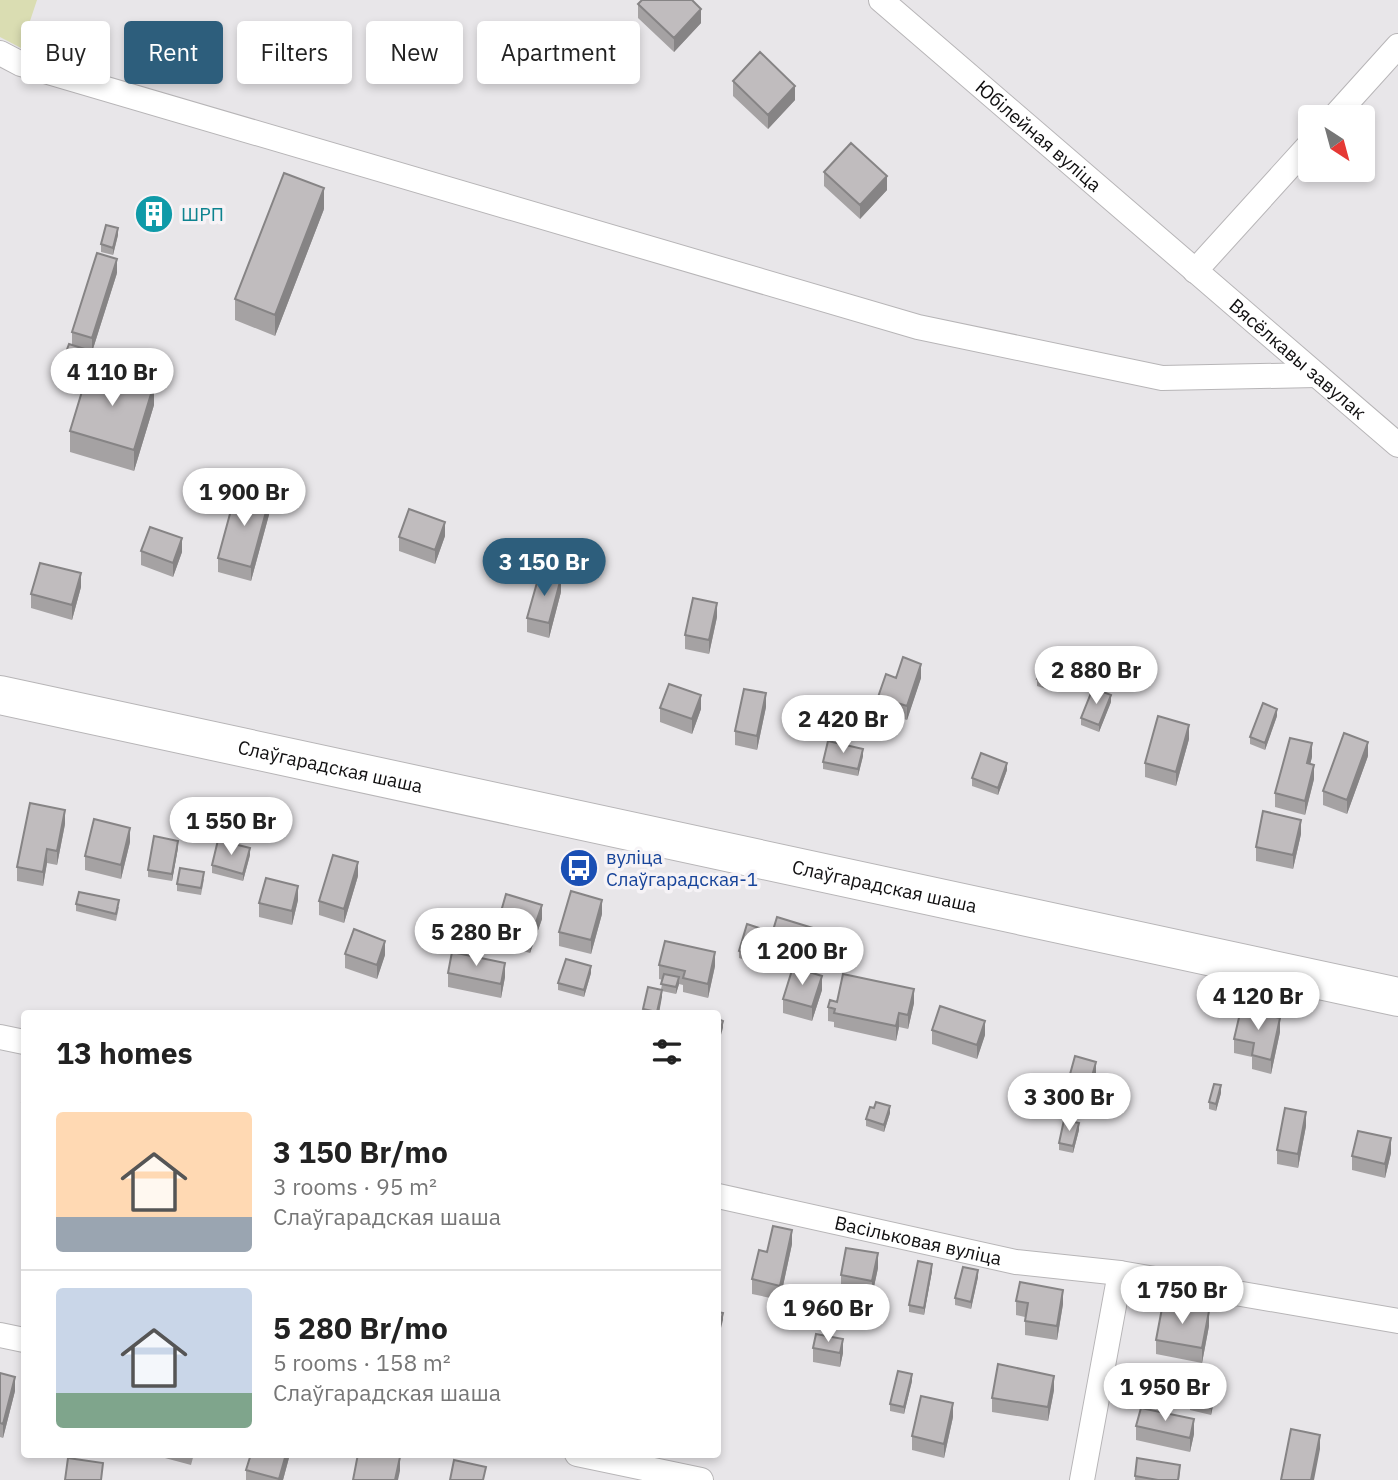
<!DOCTYPE html>
<html lang="en">
<head>
<meta charset="utf-8">
<style>
	:root { --surface:#fff; --page:#f2f2f2; --text:#222; --muted:#767676; --line:#e0e0e0; --accent:#2d5e7c }
	body { margin:0; font-family:"IBM Plex Sans",sans-serif; background:var(--page); color:var(--text); height:100vh; display:flex; flex-direction:column; font-size:26px; white-space:nowrap }
	* { box-sizing:border-box; margin:0 }
	p { font-size:23px; color:var(--muted) }
	.icon { flex:none; width:38px; height:38px; fill:none; stroke:currentColor; stroke-width:2; stroke-linecap:round; stroke-linejoin:round }
	.map { position:relative; flex:1; overflow:hidden }
	.details { position:absolute; left:21px; top:1010px; width:700px; height:448px; display:flex; flex-direction:column; background:var(--surface); border-radius:7px; box-shadow:0 4px 10px #0003 }
	.details>* { flex:none }
	.top-card { position:absolute; left:21px; top:21px; width:700px; height:63px; display:flex; gap:14px }
	.needle { width:46px; rotate:144deg }
	.controls { position:absolute; left:1298px; top:105px; display:grid; gap:14px }
	.controls a { display:grid; place-items:center; width:77px; height:77px; border-radius:7px; background:var(--surface); box-shadow:0 4px 10px #0003; font-size:35px }
	.price { position:absolute; translate:-50% -60px; padding:0 16px; border-radius:24px; background:#fff; color:#222; font-size:23px; line-height:46px; filter:drop-shadow(0 2px 4px #0008) }
	.price::after { content:''; position:absolute; left:50%; top:42px; width:21px; height:16px; margin-left:-10px; background:inherit; clip-path:polygon(0 0,100% 0,50% 100%) }
	.price.active { background:var(--accent); color:#fff }
	ul { padding:0; list-style:none }
	li { display:flex; align-items:center; gap:21px; height:175px; padding:0 35px }
	li+li { border-top:2px solid var(--line) }
	li span { display:grid; place-items:center; flex:none; width:196px; height:140px; border-radius:7px; color:#555 }
	li>.icon { margin-inline-start:auto }
	span .icon { width:84px; height:84px; fill:#fffc; stroke-width:1 }
	li b { font-size:30px }
	h2 { display:flex; justify-content:space-between; align-items:center; height:84px; padding:0 35px; font-size:30px }
	.tag { padding:0 24px; border-radius:7px; background:var(--surface); box-shadow:0 4px 10px #0003; font-size:24px; line-height:63px }
	.tag.active { background:var(--accent); color:#fff }
	.map>svg:first-child { display:block }
	.green { fill:#daddb2 }
	.lines { fill:none; stroke-linecap:round; stroke-linejoin:round }
	.street-casing { stroke:#b7b5b7; stroke-width:26 }
	.primary-casing { stroke:#b7b5b7; stroke-width:40 }
	.street { stroke:#fff; stroke-width:24 }
	.primary { stroke:#fff; stroke-width:38 }
	.wall { fill:#a5a2a3 }
	.shaded-wall { fill:#868485 }
	.building { fill:#c0bcbe; stroke:#868485; stroke-width:2 }
	.labels { text-anchor:middle; stroke-width:7; stroke-linejoin:round; paint-order:stroke }
	.street-label { font-size:19px; fill:#100f10; stroke:#f6f3f6 }
	.culture-label { font-size:19px; fill:#0d838f; stroke:#f6f3f6; text-anchor:start }
	.transit-label { font-size:19px; fill:#164399; stroke:#f6f3f6; text-anchor:start }
</style>
</head>
<body>
<div class="map">
<svg width="1398" height="1480" viewBox="0 0 1398 1480">
	<rect width="100%" height="100%" fill="#e8e6e9"/>
	<path class="green" d="M0,0h37l-16,48 -21,-11z"/>
	<g class="lines">
		<g class="street-casing">
			<g id="street">
				<path id="s1" d="M881,0l517,445"/>
				<path d="M0,53l21,11 897,263 244,51 154,-3"/>
				<path d="M1334,117l64,-71"/>
				<path d="M1195,271l116,-128"/>
				<path d="M0,1037l24,5"/>
				<path id="s2" d="M718,1196l298,66 104,11 278,48"/>
				<path d="M0,1335l24,5"/>
				<path d="M577,1454l124,26"/>
				<path d="M1082,1480l38,-207"/>
			</g>
		</g>
		<g class="primary-casing">
			<g id="primary">
				<path id="s3" d="M0,695l1398,302"/>
			</g>
		</g>
		<use href="#street" class="street"/>
		<use href="#primary" class="primary"/>
	</g>
	<path class="wall" d="M638,4l63,19 -27,29 -36,-34z
		M733,81l62,19 -27,29 -35,-33z
		M824,172l63,18 -27,29 -36,-33z
		M144,209l20,3 -3,10 -17,-6z
		M324,209l-49,127 -40,-16v-21z
		M118,235l-5,20 -12,-3v-8z
		M117,273l-25,79 5,8 -2,7 59,38 -20,66 -64,-19v-21l15,-49 -24,-8v-8l11,-21v-13z
		M270,511l-19,70 -33,-9v-14z
		M445,536l-10,28 -36,-13v-14z
		M141,551l41,1 -9,25 -32,-12z
		M81,587l-9,33 -41,-12v-14z
		M561,592l-12,46 -22,-6v-14z
		M717,617l-8,37 -24,-5v-14z
		M1059,664l-10,26 -12,-4v-7z
		M896,678h25l-14,42 -29,-9v-14z
		M1111,702l-12,30 -18,-7v-7z
		M766,707l-9,43 -22,-5v-14z
		M660,708l41,1 -9,25 -32,-12z
		M1277,716l-12,34 -15,-6v-7z
		M1189,739l-13,47 -31,-9v-14z
		M863,756l-5,20 -35,-7v-7z
		M1368,756l-21,58 -24,-9v-14z
		M1312,757l-2,7 4,15 -9,36 -30,-8v-14z
		M1007,770l-9,25 -26,-9v-8z
		M65,824l-8,41 -10,-2 -4,23 -26,-5v-14z
		M1301,834l-8,35 -37,-8v-14z
		M130,842l-9,37 -36,-9v-14z
		M178,848l-6,33 -24,-4v-7z
		M250,855l-7,26 -31,-8v-8z
		M358,876l-14,47 -25,-8v-14z
		M204,879l-3,16 -24,-4v-7z
		M298,900l-6,25 -33,-8v-14z
		M76,904l43,3 -3,14 -40,-10z
		M602,914l-11,40 -32,-8v-14z
		M542,919l-12,34 -34,-10v-14z
		M476,924l-7,16 -5,-1v-8z
		M759,935l-9,27 -11,-4v-7z
		M816,943l-8,28 14,19 -10,31 -29,-8v-14l10,-31 -25,-7v-14z
		M345,954l40,1 -8,24 -32,-11z
		M659,965l56,1 -7,32 -25,-6v-7l-4,-1 -3,10 -14,-3 -3,22h-16v-4l18,-20 2,-9 -4,-1z
		M448,973l57,4 -4,21 -53,-11z
		M591,973l-7,24 -26,-7v-7z
		M837,1002l77,1 -6,26 -9,-2 -3,14 -62,-14v-5l-6,-1v-14z
		M932,1030l53,5 -8,24 -45,-15z
		M1280,1032l-9,42 -19,-5v-12l-18,-4v-14z
		M1096,1076l-12,43 -21,-5v-14z
		M24,1088v29l-2,-1v-14z
		M1221,1093l-5,18 -7,-2v-7z
		M874,1108l16,5 -6,19 -18,-6v-7z
		M1306,1126l-8,42 -21,-4v-14z
		M1079,1130l-6,23 -14,-3v-7z
		M1391,1153l-6,25 -33,-8v-14z
		M792,1244l-12,56 -28,-6v-15l15,-27z
		M878,1268l-6,28 -31,-7v-14z
		M932,1271l-8,44 -15,-3v-7z
		M978,1277l-7,32 -16,-4v-7z
		M1016,1301l47,3 -6,36 -32,-5v-18l-9,-2z
		M1209,1326l-7,37 -46,-9v-14z
		M813,1348l30,5 -3,14 -27,-5z
		M0,1373l15,18 -12,47 -3,-1z
		M1219,1378l-8,37 -21,-5v-7z
		M912,1381l-8,33 -14,-3v-7z
		M1054,1390l-6,31 -56,-9v-14z
		M953,1417l-9,41 -32,-8v-14z
		M1136,1426l58,8 -4,18 -54,-12z
		M150,1454h44l-3,11z
		M251,1454h39l-7,26h-37v-10z
		M1180,1472l-1,8h-44v-4z"/>
	<path class="shaded-wall" d="M701,9v14l-27,29v-14z
		M795,86v14l-27,29v-14z
		M887,176v14l-27,29v-14z
		M324,188v21l-49,127v-21z
		M164,205v7l-3,10v-8z
		M118,228v7l-5,20v-7z
		M117,259v14l-25,79v-14z
		M97,353v7l-8,23v-7z
		M154,384v21l-20,66v-21z
		M270,497v14l-19,70v-14z
		M445,522v14l-10,28v-14z
		M182,538v14l-9,25v-14z
		M81,573v14l-9,33v-15z
		M561,578v14l-12,46v-15z
		M717,603v14l-8,37v-14z
		M1059,657v7l-10,26v-7z
		M921,664v14l-14,42v-14z
		M766,693v14l-9,43v-14z
		M701,695v14l-9,25v-15z
		M1111,695v7l-12,30v-7z
		M1277,709v7l-12,34v-7z
		M1189,725v14l-13,47v-14z
		M1368,742v14l-21,58v-14z
		M1312,743v14l-5,20v-14z
		M863,749v7l-5,20v-7z
		M1007,763v7l-9,25v-7z
		M1314,765v14l-9,36v-14z
		M65,810v14l-8,41v-14z
		M1301,820v14l-8,35v-14z
		M130,828v14l-9,37v-14z
		M178,841v7l-6,33v-7z
		M250,848v7l-7,26v-7z
		M47,849v14l-4,23v-14z
		M358,862v14l-14,47v-14z
		M298,886v14l-6,25v-14z
		M602,900v14l-11,40v-14z
		M542,905v14l-12,34v-14z
		M476,917v7l-7,16v-7z
		M759,928v7l-9,27v-7z
		M816,929v14l-9,30v-15z
		M385,941v14l-8,24v-14z
		M715,952v14l-7,32v-14z
		M505,963v14l-4,21v-14z
		M591,966v7l-7,24v-7z
		M822,976v14l-10,31v-14z
		M679,977v7l-3,10v-7z
		M914,989v14l-6,26v-14z
		M662,990v7l-3,16h-2z
		M899,1013v14l-3,14v-15z
		M1280,1018v14l-9,42v-14z
		M723,1021v7l-5,17v-7z
		M985,1021v14l-8,24v-14z
		M1096,1062v14l-12,43v-14z
		M1221,1085v8l-5,18v-7z
		M890,1106v7l-6,19v-7z
		M1306,1112v14l-8,42v-14z
		M1079,1123v7l-6,23v-7z
		M1391,1138v15l-6,25v-14z
		M792,1230v14l-12,56v-14z
		M878,1253v15l-6,28v-15z
		M932,1264v7l-8,44v-7z
		M978,1270v7l-7,32v-7z
		M1063,1290v14l-6,36v-14z
		M1209,1311v15l-7,37v-15z
		M723,1313v7l-5,20v-7z
		M843,1339v14l-3,14v-14z
		M1219,1371v7l-8,37v-7z
		M912,1374v7l-8,33v-7z
		M1054,1376v14l-6,31v-14z
		M15,1377v14l-12,47v-14z
		M953,1403v14l-9,41v-14z
		M1194,1419v15l-4,18v-14z
		M1320,1435v14l-6,31h-3z
		M286,1454h4l-7,26h-4z
		M400,1457v14l-2,9h-3z"/>
	<path class="building" d="M642,0h50l9,9 -27,29 -36,-34z
		M760,52l35,34 -27,29 -35,-34z
		M851,143l36,33 -27,29 -36,-33z
		M284,173l40,15 -49,127 -40,-16z
		M148,199l16,6 -3,9 -17,-5z
		M106,225l12,3 -5,20 -12,-4z
		M97,253l20,6 -25,79 -20,-6z
		M69,344l28,9 -4,13 -3,-1 -3,10 -26,-9z
		M90,365l64,19 -20,66 -64,-19z
		M237,488l33,9 -19,70 -33,-9z
		M409,509l36,13 -10,28 -36,-13z
		M150,527l32,11 -9,25 -32,-12z
		M40,563l41,10 -9,32 -41,-11z
		M540,572l21,6 -12,45 -22,-5z
		M693,598l24,5 -8,37 -24,-5z
		M1047,653l12,4 -10,26 -12,-4z
		M903,657l18,7 -14,42 -29,-9 8,-23 10,4z
		M669,684l32,11 -9,24 -32,-11z
		M1093,688l18,7 -12,30 -18,-7z
		M744,689l22,4 -9,43 -22,-5z
		M1263,703l14,6 -12,34 -15,-6z
		M1158,716l31,9 -13,47 -31,-9z
		M1344,733l24,9 -21,58 -24,-9z
		M1290,738l22,5 -5,20 7,2 -9,36 -30,-8z
		M828,741l35,8 -5,20 -35,-7z
		M981,753l26,10 -9,25 -26,-10z
		M30,803l35,7 -8,41 -10,-2 -4,23 -26,-5z
		M1263,811l38,9 -8,35 -37,-8z
		M94,819l36,9 -9,37 -36,-9z
		M154,836l24,5 -6,33 -24,-4z
		M218,840l32,8 -7,26 -31,-9z
		M333,855l25,7 -14,47 -25,-8z
		M180,868l24,4 -3,16 -24,-4z
		M266,878l32,8 -6,25 -33,-8z
		M571,891l31,9 -11,40 -32,-8z
		M79,892l40,8 -3,14 -40,-10z
		M506,894l36,11 -12,34 -34,-10z
		M471,915l5,2 -7,16 -5,-2z
		M777,917l39,12 -9,29 -39,-11z
		M747,924l12,4 -9,27 -11,-4z
		M354,929l31,12 -8,24 -32,-11z
		M665,941l50,11 -7,32 -25,-6 2,-7 -26,-6z
		M452,952l53,11 -4,21 -53,-11z
		M566,959l25,7 -7,24 -26,-7z
		M793,967l29,9 -10,31 -29,-8z
		M664,974l15,3 -3,10 -15,-3z
		M843,974l71,15 -6,26 -9,-2 -3,13 -62,-13 1,-4 -7,-2 2,-7 7,2z
		M648,987l14,3 -5,22 -14,-3z
		M940,1006l45,15 -8,24 -45,-15z
		M1241,1009l39,9 -9,42 -19,-5 2,-12 -20,-4z
		M718,1019l5,2 -5,17z
		M1075,1056l21,6 -12,43 -21,-5z
		M1214,1084l7,1 -5,19 -7,-2z
		M24,1088v15l-2,-1z
		M876,1102l14,4 -6,19 -18,-6 4,-12 4,1z
		M1285,1108l21,4 -8,42 -21,-4z
		M1064,1120l15,3 -6,23 -14,-3z
		M1358,1131l33,7 -6,26 -33,-8z
		M773,1226l19,4 -12,56 -28,-7 7,-29 8,2z
		M846,1248l32,5 -6,28 -31,-6z
		M918,1261l14,3 -8,44 -15,-3z
		M963,1267l15,3 -7,32 -16,-4z
		M1020,1282l43,8 -6,36 -32,-5 3,-18 -12,-2z
		M1163,1303l46,8 -7,37 -46,-8z
		M718,1312l5,1 -5,20z
		M816,1334l27,5 -3,14 -27,-5z
		M998,1364l56,12 -6,31 -56,-9z
		M1197,1367l22,4 -8,37 -21,-5z
		M898,1371l14,3 -8,33 -14,-3z
		M0,1373l15,4 -12,47 -3,-1z
		M921,1396l32,7 -9,41 -32,-8z
		M1141,1408l53,11 -4,19 -54,-12z
		M1291,1429l29,6 -9,45h-30z
		M251,1454h35l-7,25 -33,-9z
		M358,1454h30l12,3 -5,23h-42z
		M68,1458l35,5 -2,17h-36z
		M1137,1458l43,7 -2,15h-20l-23,-4z
		M454,1460l32,7 -3,13h-33z"/>
	<defs>
		<g id="building-disc" transform="scale(2.0125)"><circle r="9.5" fill="#0f9aa8" stroke="#f6f3f6"/><path d="M-4-6H4V6H1V3H-1V6H-4ZM-2.5-4.3h1.7v1.8h-1.7ZM.8-4.3h1.7v1.8H.8ZM-2.5-1h1.7V.8h-1.7ZM.8-1h1.7V.8H.8Z" fill="#fff"/></g>
		<g id="bus-disc" transform="scale(2.0125)"><circle r="9.5" fill="#1a4fb4" stroke="#f6f3f6"/><path d="M-5-6H5V4H4V6H2V4H-2V6H-4V4H-5ZM-3.5-4V0h7V-4ZM-3.5 1.2v1.5H-2V1.2ZM2 1.2v1.5H3.5V1.2Z" fill="#fff"/></g>
	</defs>
	<g fill-rule="evenodd">
		<use href="#building-disc" x="154" y="214"/>
		<use href="#bus-disc" x="579" y="868"/>
	</g>
	<g class="labels">
		<g class="street-label">
			<text dy="7" stroke="none"><textPath href="#s1" startOffset="208">Юбілейная вуліца</textPath></text>
			<text dy="7" stroke="none"><textPath href="#s1" startOffset="550">Вясёлкавы завулак</textPath></text>
			<text dy="7" stroke="none"><textPath href="#s3" startOffset="338">Слаўгарадская шаша</textPath></text>
			<text dy="7" stroke="none"><textPath href="#s3" startOffset="905">Слаўгарадская шаша</textPath></text>
			<text dy="7" stroke="none"><textPath href="#s2" startOffset="205">Васільковая вуліца</textPath></text>
		</g>
		<g class="culture-label">
			<text x="181" y="221">ШРП</text>
		</g>
		<g class="transit-label">
			<text x="606" y="864">вуліца<tspan x="606" dy="22">Слаўгарадская-1</tspan></text>
		</g>
	</g>
</svg>
<div class="controls">
<a><svg class="needle" viewBox="-14 -14 28 28"><path d="M0-13l5 13h-10z" fill="#e53935"/><path d="M0 13l5-13h-10z" fill="#767676"/></svg></a>
</div>
<b class="price" style="left:112px;top:408px">4 110 Br</b>
<b class="price" style="left:244px;top:528px">1 900 Br</b>
<b class="price active" style="left:544px;top:598px">3 150 Br</b>
<b class="price" style="left:1096px;top:706px">2 880 Br</b>
<b class="price" style="left:843px;top:755px">2 420 Br</b>
<b class="price" style="left:231px;top:857px">1 550 Br</b>
<b class="price" style="left:476px;top:968px">5 280 Br</b>
<b class="price" style="left:802px;top:987px">1 200 Br</b>
<b class="price" style="left:1258px;top:1032px">4 120 Br</b>
<b class="price" style="left:1069px;top:1133px">3 300 Br</b>
<b class="price" style="left:1182px;top:1326px">1 750 Br</b>
<b class="price" style="left:828px;top:1344px">1 960 Br</b>
<b class="price" style="left:1165px;top:1423px">1 950 Br</b>
<div class="top-card">
<a class="tag">Buy</a>
<a class="tag active">Rent</a>
<a class="tag">Filters</a>
<a class="tag">New</a>
<a class="tag">Apartment</a>
</div>
<section class="details">
<h2>13 homes<svg class="icon" aria-label="filters" viewBox="0 0 24 24"><path d="M4 7h16M4 17h16"/><circle cx="9" cy="7" r="2"/><circle cx="15" cy="17" r="2"/></svg></h2>
<ul>
<li><span style="background:linear-gradient(#ffd9b3 75%,#9aa5b1 0)"><svg class="icon" aria-label="home" viewBox="0 0 24 24"><path d="M3 11l9-7 9 7M6 9v11h12V9"/></svg></span><div><b>3 150 Br/mo</b><p>3 rooms · 95 m²</p><p>Слаўгарадская шаша</p></div></li>
<li><span style="background:linear-gradient(#c9d6e8 75%,#7fa58c 0)"><svg class="icon" aria-label="home" viewBox="0 0 24 24"><path d="M3 11l9-7 9 7M6 9v11h12V9"/></svg></span><div><b>5 280 Br/mo</b><p>5 rooms · 158 m²</p><p>Слаўгарадская шаша</p></div></li>
</ul>
</section>
</div>
</body>
</html>
